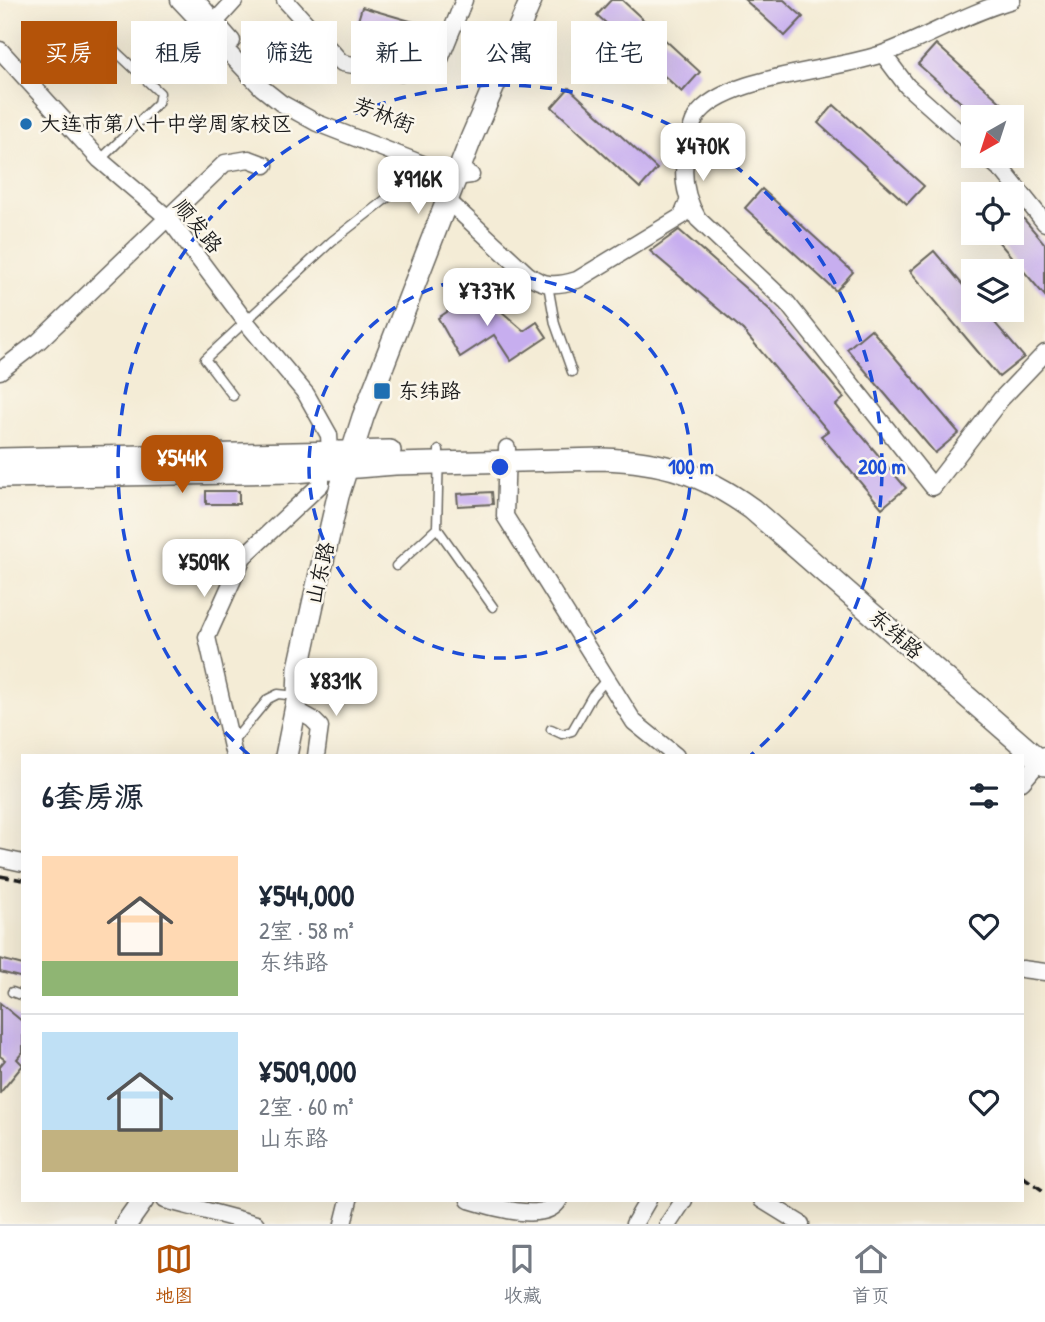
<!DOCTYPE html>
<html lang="zh">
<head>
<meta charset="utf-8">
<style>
	:root { --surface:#fff; --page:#f2f2f3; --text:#1f2937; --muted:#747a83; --line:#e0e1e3; --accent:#b45309 }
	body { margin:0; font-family:"Patrick Hand","LXGW WenKai TC",sans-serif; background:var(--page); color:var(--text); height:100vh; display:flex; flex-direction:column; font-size:26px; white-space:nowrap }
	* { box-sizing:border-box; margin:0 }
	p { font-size:23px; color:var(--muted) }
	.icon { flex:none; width:38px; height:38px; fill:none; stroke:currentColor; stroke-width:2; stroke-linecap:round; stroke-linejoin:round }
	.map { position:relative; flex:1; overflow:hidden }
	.panel { position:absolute; left:21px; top:754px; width:1003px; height:448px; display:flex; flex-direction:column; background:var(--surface); border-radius:0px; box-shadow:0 7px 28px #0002 }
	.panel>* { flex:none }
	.top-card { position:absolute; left:21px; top:21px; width:1004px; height:63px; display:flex; gap:14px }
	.needle { width:46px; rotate:219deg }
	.controls { position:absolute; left:961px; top:105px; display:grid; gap:14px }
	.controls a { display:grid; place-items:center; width:63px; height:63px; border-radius:0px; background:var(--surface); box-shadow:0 7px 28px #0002; font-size:35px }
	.price { position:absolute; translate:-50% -60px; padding:0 16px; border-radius:14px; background:#fff; color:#222; font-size:23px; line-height:46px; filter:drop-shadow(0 2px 4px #0008) }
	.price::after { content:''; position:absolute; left:50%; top:42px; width:21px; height:16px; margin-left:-10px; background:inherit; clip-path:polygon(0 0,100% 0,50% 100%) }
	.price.selected { background:var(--accent); color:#fff }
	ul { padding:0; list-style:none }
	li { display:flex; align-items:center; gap:21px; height:175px; padding:0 21px }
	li+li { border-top:2px solid var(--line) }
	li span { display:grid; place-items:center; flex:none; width:196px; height:140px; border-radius:0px; color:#555 }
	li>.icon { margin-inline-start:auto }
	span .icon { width:84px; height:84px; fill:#fffc; stroke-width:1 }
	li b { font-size:30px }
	h2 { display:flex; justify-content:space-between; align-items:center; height:84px; padding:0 21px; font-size:30px }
	.pill { padding:0 24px; border-radius:0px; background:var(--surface); box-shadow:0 7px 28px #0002; font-size:24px; line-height:63px }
	.pill.selected { background:var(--accent); color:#fff }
	.menu { display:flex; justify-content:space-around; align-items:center; height:98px; border-top:2px solid var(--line); background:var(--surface); font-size:19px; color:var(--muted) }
	.menu a { display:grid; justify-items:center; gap:4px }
	.menu .selected { color:var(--accent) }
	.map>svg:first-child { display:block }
	.building { fill:#c7aeef }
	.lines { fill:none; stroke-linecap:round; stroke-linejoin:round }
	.service-casing { stroke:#68655d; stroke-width:11 }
	.minor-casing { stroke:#68655d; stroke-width:19 }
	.secondary-casing { stroke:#68655d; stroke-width:24 }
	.service { stroke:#fff; stroke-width:8 }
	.minor { stroke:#fff; stroke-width:16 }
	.secondary { stroke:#fff; stroke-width:21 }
	.rail { stroke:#1c1c1c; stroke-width:3.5; stroke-dasharray:10 5; stroke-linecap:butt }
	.ring { fill:none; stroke:#1d4ed8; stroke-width:3.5; stroke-dasharray:12 9 }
	.poi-dot { fill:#1f6fb2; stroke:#fbf7ec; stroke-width:2.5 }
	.labels { text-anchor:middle; stroke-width:5; stroke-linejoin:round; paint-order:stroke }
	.street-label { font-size:21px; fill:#1c1c1c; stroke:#fbf7ec }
	.poi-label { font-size:21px; fill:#1c1c1c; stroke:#fbf7ec; text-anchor:start }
	.centre { fill:#1d4ed8; stroke:#fbf7ec; stroke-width:3.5 }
	.ring-label { font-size:21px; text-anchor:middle; font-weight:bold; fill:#1d4ed8; stroke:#fbf7ec; stroke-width:5; stroke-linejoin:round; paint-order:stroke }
</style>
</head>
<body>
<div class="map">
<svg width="1045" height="1224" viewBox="0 0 1045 1224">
	<rect width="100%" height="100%" fill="#fbf7ec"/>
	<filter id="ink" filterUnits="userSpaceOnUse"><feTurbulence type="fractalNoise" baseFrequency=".0143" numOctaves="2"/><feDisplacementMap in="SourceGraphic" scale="14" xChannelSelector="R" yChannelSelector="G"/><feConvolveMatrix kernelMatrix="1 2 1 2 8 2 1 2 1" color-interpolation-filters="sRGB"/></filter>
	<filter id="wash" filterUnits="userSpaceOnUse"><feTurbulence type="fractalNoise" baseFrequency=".00686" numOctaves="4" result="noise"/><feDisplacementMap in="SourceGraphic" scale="28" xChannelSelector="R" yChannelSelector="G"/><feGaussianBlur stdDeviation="1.57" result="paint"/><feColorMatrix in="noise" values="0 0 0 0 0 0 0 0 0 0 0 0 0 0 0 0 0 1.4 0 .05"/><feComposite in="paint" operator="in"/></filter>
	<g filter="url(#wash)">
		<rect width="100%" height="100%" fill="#f4ecd6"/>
		<g id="blocks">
			<path class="building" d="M611,0h11l78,72 -18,20 -85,-77z
				M745,0h39l19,17 -18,19z
				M362,7l62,18 -8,27 -62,-18z
				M936,44l81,73h-40l-59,-53z
				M569,88l88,81 -17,19 -88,-81z
				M834,105l90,81 -17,18 -89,-81z
				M762,189l91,83 -17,19 -91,-83z
				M1012,205l33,39v52l-54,-63h21z
				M679,230l90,79 75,89 -8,7 70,83 -24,20 -61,-72 7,-5 -85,-101 -93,-79z
				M934,251l39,46v13h11l40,47 -25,20 -89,-106z
				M478,291l46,40 13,-9 10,15 -36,24 -17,-26 -34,22 -22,-39z
				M871,329l88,104 -24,20 -88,-104z
				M206,491h33v13h-33z
				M492,492l1,12 -35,2 -1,-12z
				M0,959l23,6v13l-23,-6z
				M0,1003l23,19v30l-6,7 6,6 -23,28v-27l5,-6 -5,-4z"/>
		</g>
	</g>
	<g filter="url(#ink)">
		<use href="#blocks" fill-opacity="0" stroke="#68655d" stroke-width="2"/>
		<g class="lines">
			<g class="service-casing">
				<path id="service" d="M95,32l65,61 -2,10 -58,57
					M548,285l7,39 17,48
					M233,396l-28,-37 127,-118 68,-53
					M439,450l-2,78 56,79
					M396,566l41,-38
					M551,729l11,5 10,-3 20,-35 15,-17
					M231,744l37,-45 10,-5 18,2
					M12,992l11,4"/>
			</g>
			<g class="minor-casing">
				<path id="minor" d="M179,0l83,88 19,15 36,20 139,54 15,-2
					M196,0l36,41
					M285,0l57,63 59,10 37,-9 26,-64
					M1012,0c-45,13 -84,37 -127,53 -47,18 -162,22 -189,64 -5,8 -7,21 -9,31 -6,25 -3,48 11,71l89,84 146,184 68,-88 44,-46
					M215,22l20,-22
					M0,50l100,110 68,58 78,104 60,72 23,41 1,17
					M883,54l24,32 66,59
					M985,156l19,16 41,51
					M447,200l80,74c17,13 30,12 50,6l105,-64 6,-14
					M0,371l39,-30 186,-178 24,-4 16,6
					M507,448l-2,68 129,206 42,34
					M296,710l16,9 8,8 -4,29
					M234,756l-27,-119 36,-80 78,-73v-15
					M1022,782l23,-27
					M0,858l23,5
					M1022,969l23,3
					M165,1200l91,24
					M469,1200c23,7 77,24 90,0
					M762,1200l39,24
					M343,1224l6,-24
					M634,1224l14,-24
					M668,1224l16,-24"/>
			</g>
			<g class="secondary-casing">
				<path id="secondary" d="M0,459l390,-8
					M0,477l294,-5 101,-8 207,-5c61,2 100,14 150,50l293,256
					M286,756l12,-60 1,-28 16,-73 23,-99 25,-79 108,-278 60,-139
					M126,1224l17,-24"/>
			</g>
			<use href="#service" class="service"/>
			<use href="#minor" class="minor"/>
			<use href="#secondary" class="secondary"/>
			<path class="rail" d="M0,876l23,4
				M1022,1176l23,16"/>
		</g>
	</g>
	<g class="ring">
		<circle cx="500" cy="467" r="191"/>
		<path d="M249 755A382 382 0 1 1 751 755"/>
	</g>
	<g class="poi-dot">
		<circle cx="26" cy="124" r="7"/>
		<rect x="373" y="382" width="18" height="18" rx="3.5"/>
	</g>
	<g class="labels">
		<g class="street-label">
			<text transform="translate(384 115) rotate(21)" y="7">芳林街</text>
			<text transform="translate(198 226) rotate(51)" y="7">顺发路</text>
			<text transform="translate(320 573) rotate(-77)" y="7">山东路</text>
			<text transform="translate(896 634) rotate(41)" y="7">东纬路</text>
		</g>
		<g class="poi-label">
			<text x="40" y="131">大连市第八十中学周家校区</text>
			<text x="398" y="398">东纬路</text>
		</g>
	</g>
	<circle cx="500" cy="467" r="10" class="centre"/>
	<g class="ring-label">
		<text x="691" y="474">100 m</text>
		<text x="882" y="474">200 m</text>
	</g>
</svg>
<div class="controls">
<a><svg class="needle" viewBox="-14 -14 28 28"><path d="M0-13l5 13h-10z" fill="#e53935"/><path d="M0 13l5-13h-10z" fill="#747a83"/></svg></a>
<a><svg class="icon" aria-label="locate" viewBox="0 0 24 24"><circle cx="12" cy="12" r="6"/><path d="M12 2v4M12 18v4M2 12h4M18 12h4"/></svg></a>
<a><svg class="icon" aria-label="layers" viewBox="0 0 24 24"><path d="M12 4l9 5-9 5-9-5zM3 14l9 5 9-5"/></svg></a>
</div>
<b class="price" style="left:703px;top:183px">¥470K</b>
<b class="price" style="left:418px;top:216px">¥916K</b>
<b class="price" style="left:487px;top:328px">¥737K</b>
<b class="price selected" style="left:182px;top:495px">¥544K</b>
<b class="price" style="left:204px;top:599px">¥509K</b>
<b class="price" style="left:336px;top:718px">¥831K</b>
<div class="top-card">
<a class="pill selected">买房</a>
<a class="pill">租房</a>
<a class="pill">筛选</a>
<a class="pill">新上</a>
<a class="pill">公寓</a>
<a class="pill">住宅</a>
</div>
<section class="panel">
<h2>6套房源<svg class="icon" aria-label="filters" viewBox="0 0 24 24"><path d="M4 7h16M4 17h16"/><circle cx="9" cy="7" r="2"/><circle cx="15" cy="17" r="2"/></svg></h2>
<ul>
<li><span style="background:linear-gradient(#ffd9b3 75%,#8fb573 0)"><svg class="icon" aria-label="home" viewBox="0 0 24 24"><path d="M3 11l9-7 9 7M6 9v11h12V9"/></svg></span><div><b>¥544,000</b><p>2室 · 58 m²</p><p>东纬路</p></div><svg class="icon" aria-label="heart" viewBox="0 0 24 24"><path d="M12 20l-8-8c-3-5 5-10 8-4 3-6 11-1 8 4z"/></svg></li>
<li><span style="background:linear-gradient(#bfe0f5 70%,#c2b280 0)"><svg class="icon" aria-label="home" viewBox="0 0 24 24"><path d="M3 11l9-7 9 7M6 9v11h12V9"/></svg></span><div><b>¥509,000</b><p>2室 · 60 m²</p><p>山东路</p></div><svg class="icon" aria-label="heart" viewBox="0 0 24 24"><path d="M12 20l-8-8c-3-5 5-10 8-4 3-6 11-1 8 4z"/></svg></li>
</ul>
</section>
</div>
<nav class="menu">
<a class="selected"><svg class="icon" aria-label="map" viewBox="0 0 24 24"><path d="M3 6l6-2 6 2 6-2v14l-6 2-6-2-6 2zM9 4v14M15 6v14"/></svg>地图</a>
<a><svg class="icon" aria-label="saved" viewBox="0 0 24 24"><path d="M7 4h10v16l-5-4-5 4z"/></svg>收藏</a>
<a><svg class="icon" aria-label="home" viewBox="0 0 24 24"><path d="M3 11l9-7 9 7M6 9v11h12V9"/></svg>首页</a>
</nav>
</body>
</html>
